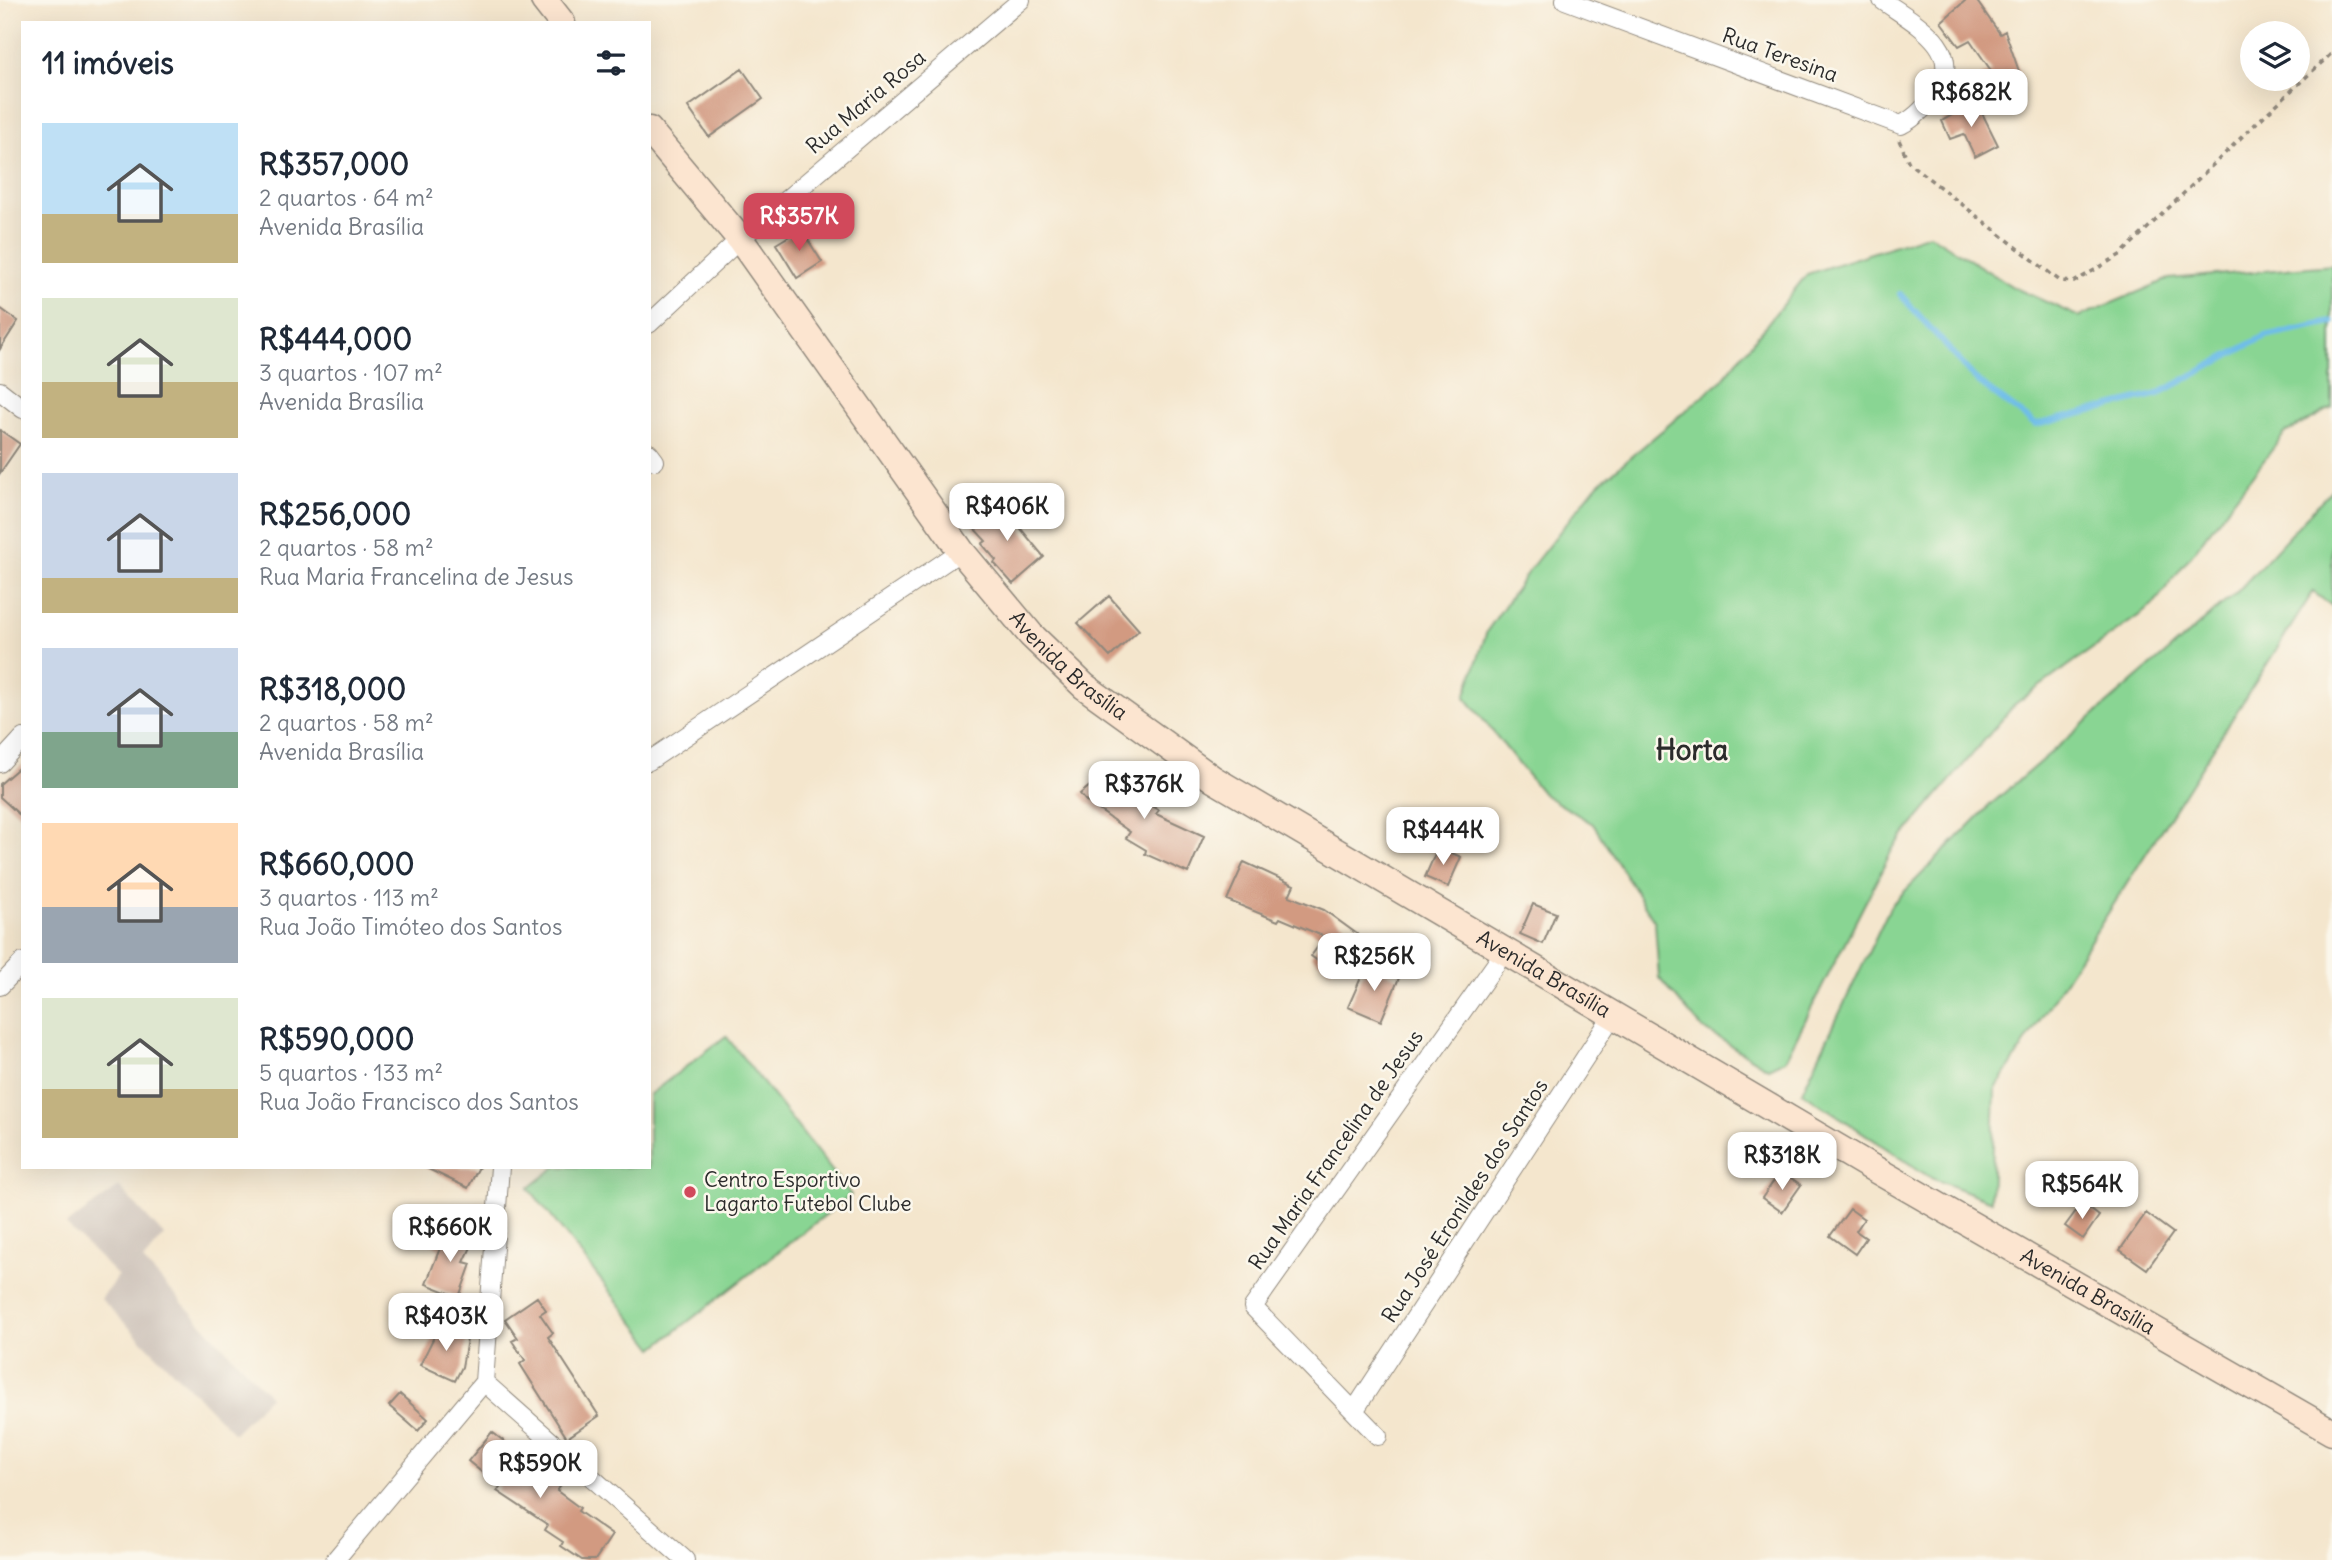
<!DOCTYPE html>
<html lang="pt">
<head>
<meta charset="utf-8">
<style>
	:root { --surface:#fff; --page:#f6f6f7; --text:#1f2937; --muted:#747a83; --accent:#d1495b }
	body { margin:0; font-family:Delius,sans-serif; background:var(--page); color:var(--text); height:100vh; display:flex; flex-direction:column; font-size:26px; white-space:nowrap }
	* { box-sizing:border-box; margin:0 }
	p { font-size:23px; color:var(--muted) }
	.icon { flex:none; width:38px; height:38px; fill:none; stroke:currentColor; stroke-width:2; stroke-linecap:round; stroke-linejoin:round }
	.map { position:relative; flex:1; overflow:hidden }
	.details { position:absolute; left:21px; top:21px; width:630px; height:1148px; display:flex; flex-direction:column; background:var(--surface); border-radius:0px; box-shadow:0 7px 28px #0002 }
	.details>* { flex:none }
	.controls { position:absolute; left:2240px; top:21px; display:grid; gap:14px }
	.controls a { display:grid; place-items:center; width:70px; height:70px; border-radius:50%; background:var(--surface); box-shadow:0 7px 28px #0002; font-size:35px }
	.price { position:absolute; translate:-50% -60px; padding:0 16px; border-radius:14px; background:#fff; color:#222; font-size:23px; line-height:46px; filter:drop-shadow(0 2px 4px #0008) }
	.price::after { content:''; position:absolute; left:50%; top:42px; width:21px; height:16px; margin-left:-10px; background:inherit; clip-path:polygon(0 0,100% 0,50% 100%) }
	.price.current { background:var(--accent); color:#fff }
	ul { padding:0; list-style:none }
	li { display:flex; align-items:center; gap:21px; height:175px; padding:0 21px }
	li span { display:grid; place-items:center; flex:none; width:196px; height:140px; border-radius:0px; color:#555 }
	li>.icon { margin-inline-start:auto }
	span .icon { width:84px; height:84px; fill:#fffc; stroke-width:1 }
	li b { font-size:30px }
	h2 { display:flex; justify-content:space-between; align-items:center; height:84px; padding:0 21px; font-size:30px }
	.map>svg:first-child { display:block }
	.industrial { fill:#cdc2b9 }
	.green { fill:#89d593; stroke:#5a805f; stroke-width:2 }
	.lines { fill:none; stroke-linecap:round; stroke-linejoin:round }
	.stream { stroke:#6ebde9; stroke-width:6 }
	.building { fill:#d29a81 }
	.street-casing { stroke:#90887c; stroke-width:20 }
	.secondary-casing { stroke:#90887c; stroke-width:29 }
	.path { stroke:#90887c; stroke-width:3.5; stroke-dasharray:5 5; stroke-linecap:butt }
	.street { stroke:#fff; stroke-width:18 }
	.secondary { stroke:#fce5d0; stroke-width:26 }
	.poi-dot { fill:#d1495b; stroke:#fbf7ec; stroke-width:2.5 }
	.labels { text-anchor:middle; stroke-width:5; stroke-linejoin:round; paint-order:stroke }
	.street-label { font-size:21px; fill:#2b2b2b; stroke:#fbf7ec }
	.poi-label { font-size:21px; fill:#2b2b2b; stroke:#fbf7ec; text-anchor:start }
	.district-label { font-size:28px; font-weight:bold; fill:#2b2b2b; stroke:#fbf7ec }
</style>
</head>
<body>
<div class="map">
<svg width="2332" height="1560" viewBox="0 0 2332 1560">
	<rect width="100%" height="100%" fill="#fbf7ec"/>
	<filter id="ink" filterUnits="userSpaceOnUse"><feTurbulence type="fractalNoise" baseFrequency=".0143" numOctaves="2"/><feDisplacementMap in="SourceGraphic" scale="14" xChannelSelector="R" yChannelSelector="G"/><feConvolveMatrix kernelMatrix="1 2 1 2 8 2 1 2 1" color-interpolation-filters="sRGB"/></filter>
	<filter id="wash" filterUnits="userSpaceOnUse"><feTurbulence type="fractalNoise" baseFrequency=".00686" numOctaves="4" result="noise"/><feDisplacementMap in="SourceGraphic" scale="28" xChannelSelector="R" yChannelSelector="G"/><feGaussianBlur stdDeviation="1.57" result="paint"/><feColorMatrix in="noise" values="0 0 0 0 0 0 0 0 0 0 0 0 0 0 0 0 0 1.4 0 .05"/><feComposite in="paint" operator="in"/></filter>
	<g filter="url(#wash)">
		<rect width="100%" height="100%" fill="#f4e6cd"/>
		<path class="industrial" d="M119,1187l45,49 -21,25 127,135 -36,37 -133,-134 17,-23 -52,-51z"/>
		<path class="green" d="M1929,234l84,53 66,30 90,-38 163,-14v143l-47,25 -133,173 -137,98 -122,144 -108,212 -17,8 -66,-40 -43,-50 -4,-56 -62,-98 -50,-30 -78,-97 22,-66 43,-62 65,-82 127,-107 85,-106z
			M2332,489v117l-19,-14 -318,498 -4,111 -60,-23 -129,-86 89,-187 99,-100 247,-213z
			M726,1036l125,159 -197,153 -125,-160 27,-21h93v-72z"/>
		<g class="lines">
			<path class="stream" d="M1900,294l78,88 58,43 122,-31 107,-58 67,-14"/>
		</g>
		<g id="blocks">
			<path class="building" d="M1966,0h10l24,34 5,-3 18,52 -33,14 -9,-21 11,-4 -22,-32 -11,6 -18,-24z
				M742,69l21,30 -54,38 -21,-30z
				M1976,101l22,44 -23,12 -11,-23 -14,5 -8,-18z
				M801,229l21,33 -25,16 -21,-34z
				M0,308l18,13 -18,28z
				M0,430l20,14 -20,29z
				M999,502l45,55 -31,27 -19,-21 2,-3 -14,-16 4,-3 -14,-15z
				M1109,596l30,34 -29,27 -32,-34z
				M23,764v54l-23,-21v-13z
				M1111,769l39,26 -5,7 14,8 -3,4 48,22 -16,37 -43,-19 1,-4 -20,-12 4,-6 -44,-31 -6,-7z
				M1438,847l23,10 -13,30 -23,-10z
				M1244,862l50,23 -5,11 35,14 33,24 -27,36 -19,-14 14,-19 -45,-19 -2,3 -51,-21z
				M1533,904l23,9 -13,31 -23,-10z
				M1367,964l32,14 -18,43 -33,-14z
				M424,1167h55l-11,21z
				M1781,1171l20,14 -19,27 -20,-14z
				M2082,1203l17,13 -16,23 -18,-13z
				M1850,1209l14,10 -8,12 10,7 -11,16 -25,-18z
				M2146,1213l27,20 -26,36 -27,-19z
				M438,1229l34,16 -8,17 7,2 -12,33 -33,-13 14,-36 -9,-4z
				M537,1297l9,13 -6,4 13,19 -5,4 51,79 -32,22 -47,-74 5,-4 -13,-19 6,-3 -13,-19z
				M435,1328l33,6 -6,33 -7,14 -35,-16 13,-26z
				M400,1394l28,25 -10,12 -29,-25z
				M492,1432l13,10 -5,5 60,40 -3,4 23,17 -2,3 34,24 -17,25h-13l-21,-14 2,-4 -18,-12 3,-5 -51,-34 3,-4 -32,-26z"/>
		</g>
	</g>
	<g filter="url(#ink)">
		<use href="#blocks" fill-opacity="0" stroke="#90887c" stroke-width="2"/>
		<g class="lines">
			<g class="street-casing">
				<path id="street" d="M1565,0l336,125c16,-8 26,-20 36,-34 29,-44 -25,-69 -55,-91
					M649,324l91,-85 281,-239
					M0,391l23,18
					M649,453l6,8
					M649,761l312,-210
					M0,763l23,-25
					M0,986l23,-24
					M484,1382l201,178
					M1354,1411l259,-396
					M1378,1436l-125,-129 252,-356
					M335,1560l149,-178 16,-215"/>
			</g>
			<g class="secondary-casing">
				<g id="secondary">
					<path d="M544,0l18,23"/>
					<path id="s1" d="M649,130l91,109 221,312 70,84 53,51 129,93 651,384 468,269"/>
				</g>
			</g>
			<path class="path" d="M1899,140l10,23 151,118 14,1 46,-27 131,-127 81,-75"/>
			<use href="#street" class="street"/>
			<use href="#secondary" class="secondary"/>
		</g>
	</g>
	<circle class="poi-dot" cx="690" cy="1192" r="7"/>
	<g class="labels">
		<g class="street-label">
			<text transform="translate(1780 55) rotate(20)" y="7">Rua Teresina</text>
			<text transform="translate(866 102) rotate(-40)" y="7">Rua Maria Rosa</text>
			<text dy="7" stroke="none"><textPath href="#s1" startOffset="682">Avenida Brasília</textPath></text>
			<text dy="7" stroke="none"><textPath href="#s1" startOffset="1250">Avenida Brasília</textPath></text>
			<text transform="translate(1336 1150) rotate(-55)" y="7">Rua Maria Francelina de Jesus</text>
			<text transform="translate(1465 1201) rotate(-57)" y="7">Rua José Eronildes dos Santos</text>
			<text dy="7" stroke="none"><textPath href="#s1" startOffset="1880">Avenida Brasília</textPath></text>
		</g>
		<g class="poi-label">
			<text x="704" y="1187">Centro Esportivo<tspan x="704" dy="24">Lagarto Futebol Clube</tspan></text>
		</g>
		<g class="district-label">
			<text x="1692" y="760">Horta</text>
		</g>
	</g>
</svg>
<div class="controls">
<a><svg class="icon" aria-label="layers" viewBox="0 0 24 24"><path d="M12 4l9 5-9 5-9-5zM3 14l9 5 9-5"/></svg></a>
</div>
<b class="price" style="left:1971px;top:129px">R$682K</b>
<b class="price current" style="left:799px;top:253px">R$357K</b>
<b class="price" style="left:1007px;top:543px">R$406K</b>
<b class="price" style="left:1144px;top:821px">R$376K</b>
<b class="price" style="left:1443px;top:867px">R$444K</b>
<b class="price" style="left:1374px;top:993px">R$256K</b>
<b class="price" style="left:1782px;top:1192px">R$318K</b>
<b class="price" style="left:2082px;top:1221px">R$564K</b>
<b class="price" style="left:450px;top:1264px">R$660K</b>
<b class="price" style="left:446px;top:1353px">R$403K</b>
<b class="price" style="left:540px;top:1500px">R$590K</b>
<section class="details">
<h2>11 imóveis<svg class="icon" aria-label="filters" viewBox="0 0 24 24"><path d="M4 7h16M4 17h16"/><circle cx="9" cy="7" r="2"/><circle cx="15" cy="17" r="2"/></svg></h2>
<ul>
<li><span style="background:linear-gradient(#bfe0f5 65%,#c2b280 0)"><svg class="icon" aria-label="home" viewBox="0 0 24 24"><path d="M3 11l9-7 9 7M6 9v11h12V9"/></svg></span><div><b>R$357,000</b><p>2 quartos · 64 m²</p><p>Avenida Brasília</p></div></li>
<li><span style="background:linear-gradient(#dfe7d0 60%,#c2b280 0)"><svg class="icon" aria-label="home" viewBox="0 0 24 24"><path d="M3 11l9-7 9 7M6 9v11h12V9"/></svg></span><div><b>R$444,000</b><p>3 quartos · 107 m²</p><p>Avenida Brasília</p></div></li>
<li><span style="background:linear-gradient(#c9d6e8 75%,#c2b280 0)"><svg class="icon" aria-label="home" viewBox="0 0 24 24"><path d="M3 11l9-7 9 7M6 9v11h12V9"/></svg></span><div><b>R$256,000</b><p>2 quartos · 58 m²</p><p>Rua Maria Francelina de Jesus</p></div></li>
<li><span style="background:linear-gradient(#c9d6e8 60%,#7fa58c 0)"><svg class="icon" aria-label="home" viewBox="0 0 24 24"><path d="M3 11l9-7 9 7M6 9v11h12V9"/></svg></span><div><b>R$318,000</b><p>2 quartos · 58 m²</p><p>Avenida Brasília</p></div></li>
<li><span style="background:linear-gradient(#ffd9b3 60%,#9aa5b1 0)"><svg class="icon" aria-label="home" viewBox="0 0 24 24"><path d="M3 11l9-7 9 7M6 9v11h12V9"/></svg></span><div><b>R$660,000</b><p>3 quartos · 113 m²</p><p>Rua João Timóteo dos Santos</p></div></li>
<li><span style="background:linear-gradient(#dfe7d0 65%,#c2b280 0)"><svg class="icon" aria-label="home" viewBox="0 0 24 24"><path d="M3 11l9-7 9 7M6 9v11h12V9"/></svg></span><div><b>R$590,000</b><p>5 quartos · 133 m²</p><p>Rua João Francisco dos Santos</p></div></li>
</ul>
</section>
</div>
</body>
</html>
